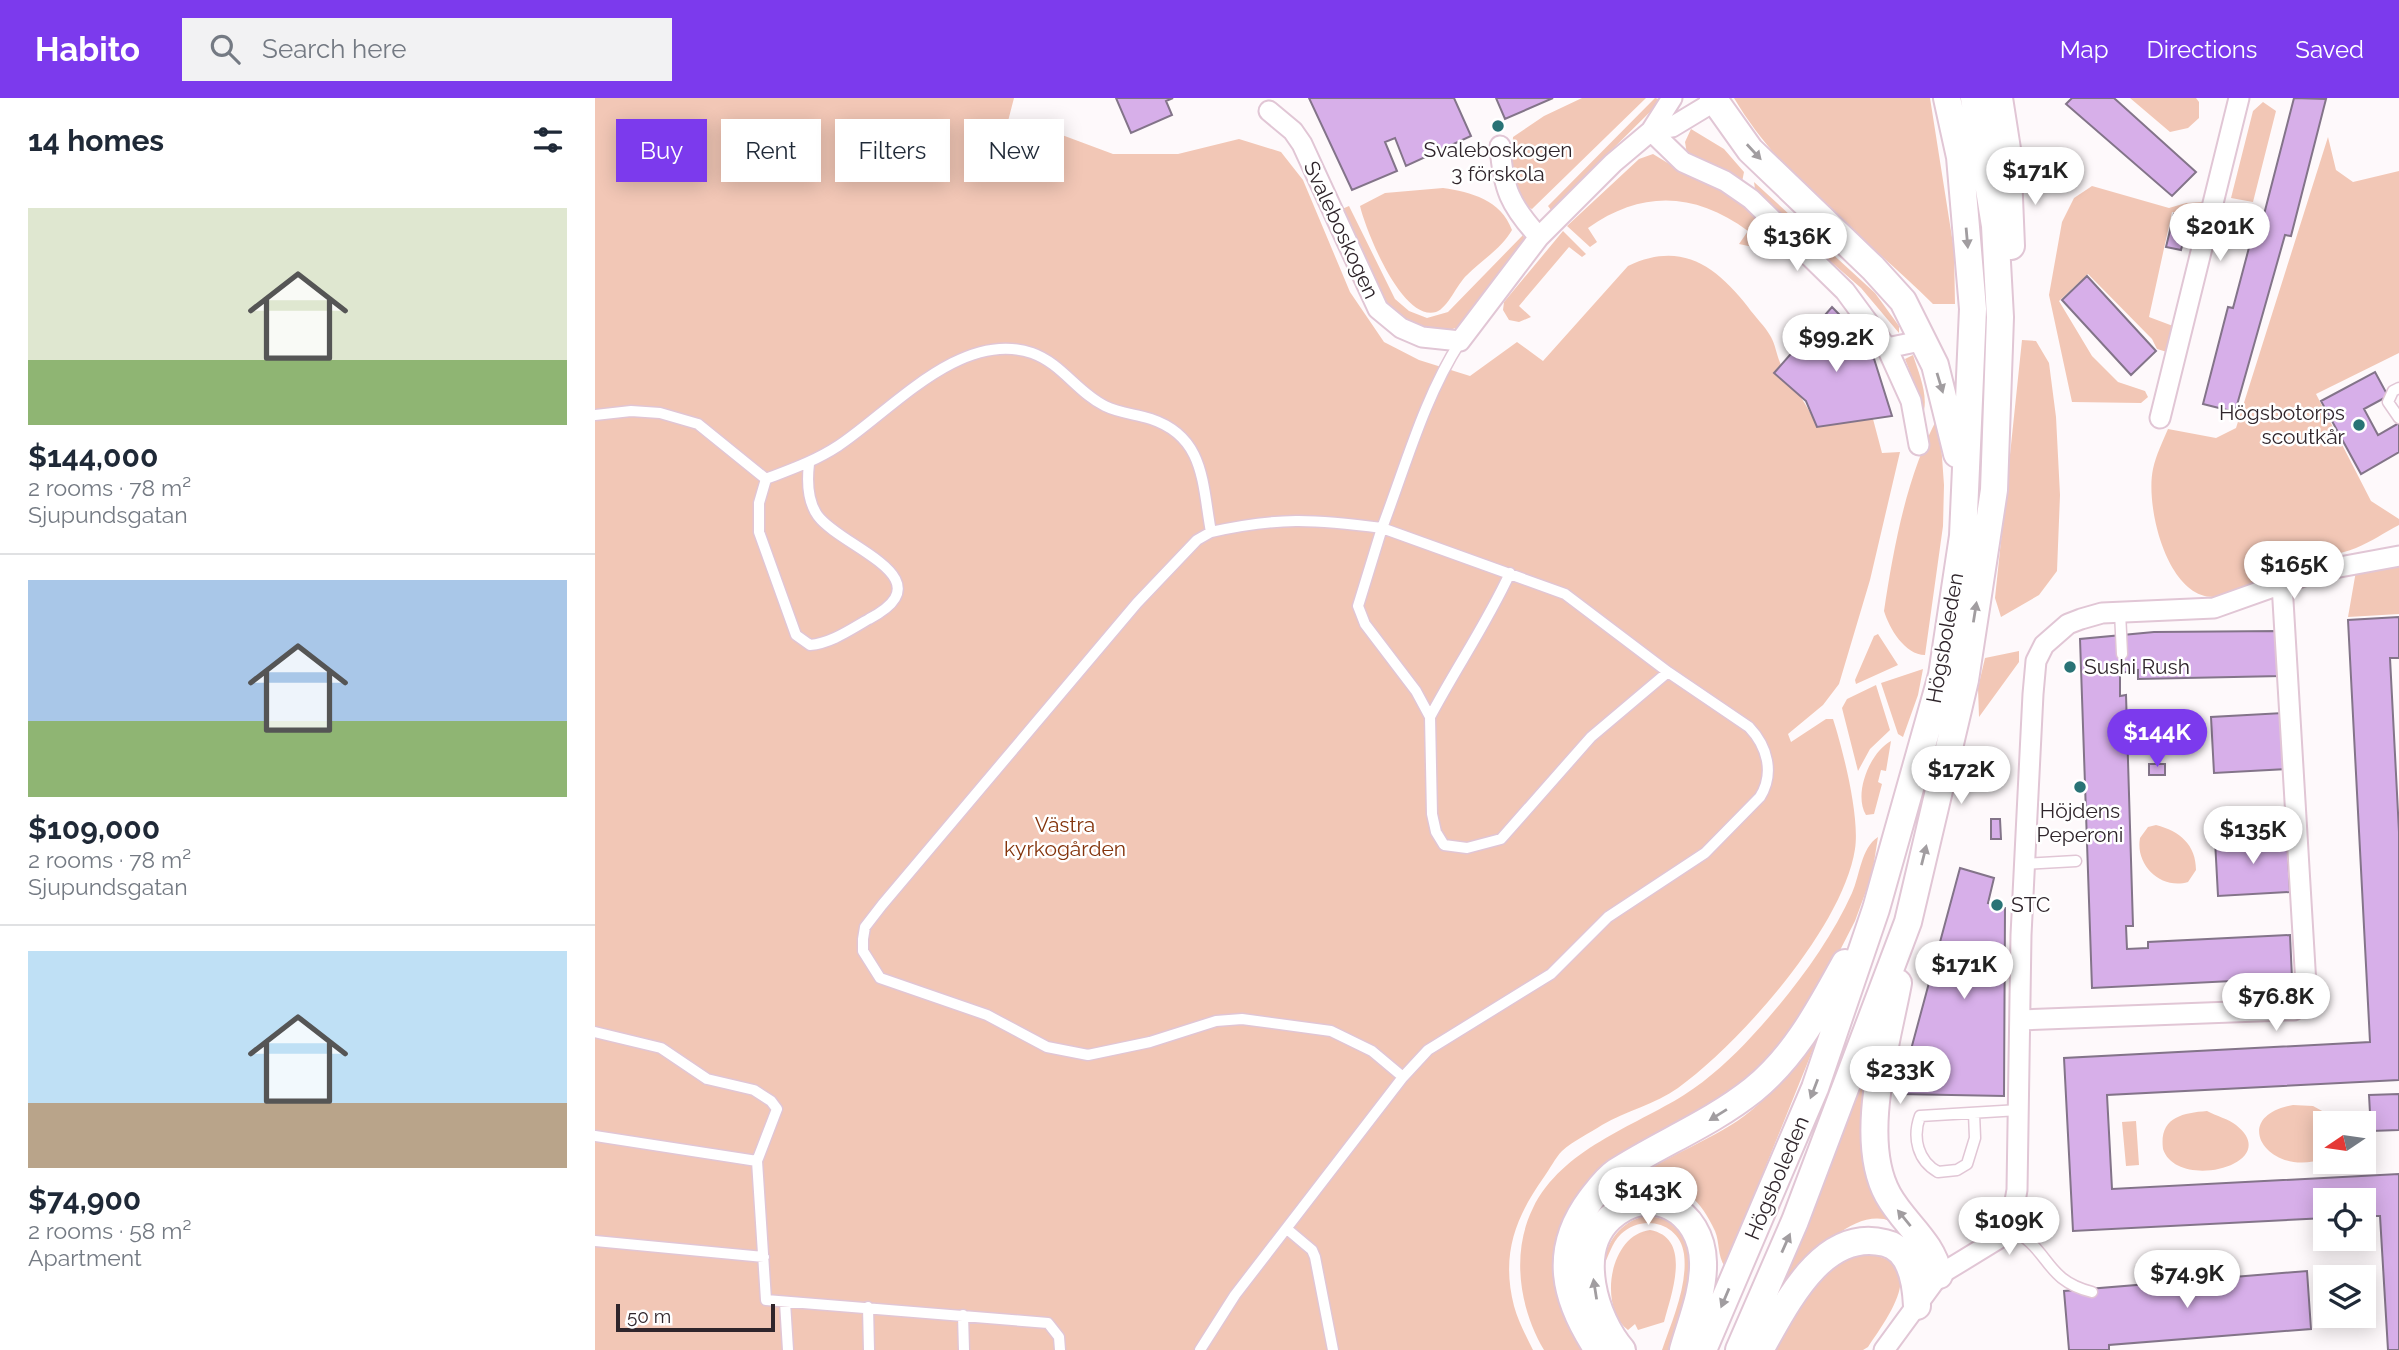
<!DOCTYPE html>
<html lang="en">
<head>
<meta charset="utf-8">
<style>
	:root { --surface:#fff; --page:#f2f2f3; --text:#1f2937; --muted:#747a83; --line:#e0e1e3; --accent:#7c3aed }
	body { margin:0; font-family:Raleway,sans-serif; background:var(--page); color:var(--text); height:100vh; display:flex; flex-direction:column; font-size:26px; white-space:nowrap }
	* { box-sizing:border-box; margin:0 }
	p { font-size:23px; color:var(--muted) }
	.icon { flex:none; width:38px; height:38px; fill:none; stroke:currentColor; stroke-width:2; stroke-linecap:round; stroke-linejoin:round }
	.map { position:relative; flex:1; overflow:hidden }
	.side { display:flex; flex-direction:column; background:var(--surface); width:595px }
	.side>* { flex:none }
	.banner { position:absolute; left:21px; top:21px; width:665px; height:63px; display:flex; gap:14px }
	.needle { width:46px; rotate:257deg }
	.fabs { position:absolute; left:1718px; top:1013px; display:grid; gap:14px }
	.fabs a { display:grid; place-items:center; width:63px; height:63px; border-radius:0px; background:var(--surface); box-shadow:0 4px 18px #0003; font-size:35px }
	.scale { position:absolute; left:21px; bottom:18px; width:159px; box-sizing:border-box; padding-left:7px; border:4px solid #2f252b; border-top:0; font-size:19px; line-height:24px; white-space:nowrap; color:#2f252b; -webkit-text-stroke:5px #fff; paint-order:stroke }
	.price { position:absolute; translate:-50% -60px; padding:0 16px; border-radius:24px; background:#fff; color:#222; font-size:23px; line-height:46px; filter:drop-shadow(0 2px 4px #0008) }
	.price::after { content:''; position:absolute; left:50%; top:42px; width:21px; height:16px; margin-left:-10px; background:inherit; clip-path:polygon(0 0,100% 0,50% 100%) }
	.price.on { background:var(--accent); color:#fff }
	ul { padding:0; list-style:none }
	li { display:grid; align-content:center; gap:14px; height:371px; padding:0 28px }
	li+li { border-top:2px solid var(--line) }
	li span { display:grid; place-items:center; height:217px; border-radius:0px; color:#555 }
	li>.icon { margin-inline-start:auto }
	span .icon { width:126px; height:126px; fill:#fffc; stroke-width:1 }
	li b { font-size:30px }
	h2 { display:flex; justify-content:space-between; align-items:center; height:84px; padding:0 28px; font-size:30px }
	.chip { padding:0 24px; border-radius:0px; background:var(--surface); box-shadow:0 4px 18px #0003; font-size:24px; line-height:63px }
	.chip.on { background:var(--accent); color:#fff }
	header { display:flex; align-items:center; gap:42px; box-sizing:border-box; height:98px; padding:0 35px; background:var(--accent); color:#fff }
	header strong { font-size:33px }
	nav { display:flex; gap:38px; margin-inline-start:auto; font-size:24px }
	.search { width:490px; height:63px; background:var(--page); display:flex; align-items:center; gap:18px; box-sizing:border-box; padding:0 24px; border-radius:0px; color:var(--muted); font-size:26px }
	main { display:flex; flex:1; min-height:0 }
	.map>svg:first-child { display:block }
	.green { fill:#f2c7b6 }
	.building { fill:#d7afe9; stroke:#837489; stroke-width:2 }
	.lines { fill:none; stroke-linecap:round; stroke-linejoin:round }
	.service-casing { stroke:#e1c6d5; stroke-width:13 }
	.minor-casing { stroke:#e1c6d5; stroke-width:23 }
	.secondary-casing { stroke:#e1c6d5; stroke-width:30 }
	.service { stroke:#fff; stroke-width:10 }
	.minor { stroke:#fff; stroke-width:19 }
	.secondary { stroke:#fff; stroke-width:26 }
	.oneway { fill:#a19da0 }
	.poi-dot { fill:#297376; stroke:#fff; stroke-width:2.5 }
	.labels { text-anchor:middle; stroke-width:5; stroke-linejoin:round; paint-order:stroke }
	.poi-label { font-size:21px; fill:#2f252b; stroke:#fff }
	.street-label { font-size:21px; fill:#2f252b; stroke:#fff }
	.park-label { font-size:21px; fill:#83330b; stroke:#fff }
</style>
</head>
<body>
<header>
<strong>Habito</strong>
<div class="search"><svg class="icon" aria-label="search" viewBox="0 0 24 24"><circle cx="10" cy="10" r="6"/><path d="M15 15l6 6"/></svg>Search here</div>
<nav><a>Map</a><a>Directions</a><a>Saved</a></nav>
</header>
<main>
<section class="side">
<h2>14 homes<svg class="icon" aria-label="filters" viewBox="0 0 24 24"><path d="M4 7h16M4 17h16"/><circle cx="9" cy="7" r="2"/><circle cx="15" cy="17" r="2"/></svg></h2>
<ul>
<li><span style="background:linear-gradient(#dfe7d0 70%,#8fb573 0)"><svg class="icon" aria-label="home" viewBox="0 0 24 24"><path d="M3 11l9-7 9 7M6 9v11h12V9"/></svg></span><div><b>$144,000</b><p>2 rooms · 78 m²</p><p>Sjupundsgatan</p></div></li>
<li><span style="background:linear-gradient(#a9c7e8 65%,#8fb573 0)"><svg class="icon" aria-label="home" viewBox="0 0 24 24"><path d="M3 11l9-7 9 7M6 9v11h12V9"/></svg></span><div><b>$109,000</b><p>2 rooms · 78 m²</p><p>Sjupundsgatan</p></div></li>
<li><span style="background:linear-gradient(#bfe0f5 70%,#b9a48a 0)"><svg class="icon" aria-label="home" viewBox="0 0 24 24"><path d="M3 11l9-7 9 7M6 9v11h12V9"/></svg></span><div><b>$74,900</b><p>2 rooms · 58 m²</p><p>Apartment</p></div></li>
</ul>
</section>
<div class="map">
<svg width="1804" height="1252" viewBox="0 0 1804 1252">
	<rect width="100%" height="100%" fill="#fef9fb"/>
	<path class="green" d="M0,0h419l-7,27 21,22 34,-12 51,19h65l61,-15 42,13 22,28 47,112 34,50 35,18 51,16 47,-34 26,19 85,-95c53,-25 87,-1 120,41 7,10 17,19 23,30 5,9 6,21 11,30 12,21 26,38 35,60l56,-8 9,34 18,-1 -30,128 -31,104 -16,21 -35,29 3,8 35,-23h7c10,31 27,98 22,130 -12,78 -114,193 -177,239 -22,16 -52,23 -76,37 -12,8 -29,16 -40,26 -7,7 -12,18 -18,26 -29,41 -43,78 -30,129 4,15 12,30 19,44h-938z
		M987,0h64l-114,111c-25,-12 -20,-50 -19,-72l31,-21z
		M1060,0l7,2 -111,110 -3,-4z
		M1139,0h196l24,152 1,54h-22c-67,-67 -150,-123 -199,-206z
		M1535,0h66l3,4v16l-11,10 -18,4z
		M1668,4l13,9 -23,91 -22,-4 22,-87z
		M1096,31l33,20 20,23 -2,10 -55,-28 -2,-12z
		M1733,39l8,33 17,12 46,-11v182l-83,41 55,107 28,18v6c-14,7 -28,17 -43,23 -18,7 -38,9 -57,16 -26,9 -55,32 -85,33 -47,1 -69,-91 -61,-128 3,-14 10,-28 15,-40l48,9 20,-10z
		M1058,56l36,22 46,20 28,27 -1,18 -9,6 -14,-3 9,-13c-53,-39 -106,-41 -160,-3l9,14 -7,5 -23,-21 72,-67z
		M1159,84l121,111 24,33v7l-38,-45 -105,-92z
		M1497,88l77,22 17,-5 18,-1 -5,17 -27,-7 -23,105 24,9 -6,26 -10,-3 -5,-10 -64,-65 -29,27 33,55 26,26 27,9 3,6 -7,6 -69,-1 -23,-107 13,-73 12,-24z
		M848,90c28,4 58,12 69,42 -10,18 -31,31 -45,45 -10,9 -19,33 -31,37 -34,10 -70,-81 -76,-106l25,-13z
		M754,108l46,93 14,12 18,7 21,-6 75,-77 3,7c-18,24 -39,61 -62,81 -9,8 -18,7 -30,6 -57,-5 -72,-76 -92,-120z
		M968,133l23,23 -4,3 -13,-10 -50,59 12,11 -12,5 -10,-2 -6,-10 1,-8z
		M1427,242l14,1 13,22 7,54 4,78 -3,76 -18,24 -38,22 -6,-19z
		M1318,257c6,19 17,43 9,62l-7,-32 -10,-26z
		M1344,317l5,70 -1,41 -18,129c-20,0 -36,-27 -41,-44 10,-66 23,-137 55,-196z
		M1804,468v48l-51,3 8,-46z
		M1283,536l20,31 -42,19 -1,-4 19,-44z
		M1424,553v11l-40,55 -1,-29 7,-30z
		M1328,571l-5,26 -15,42 -5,-3 -17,-51z
		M1281,587l14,45 -20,19 -12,22 -16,-63 5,-9z
		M1296,643l-5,30 -5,-1 -3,12 4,2 -8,30 -8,1c-13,-21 4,-63 25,-74z
		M1646,710l6,1v12l-9,9 -9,1 -2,-16z
		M1561,727c24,6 40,20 40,45l-8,12c-27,8 -53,-17 -48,-44l8,-11z
		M1283,739l-6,38 -17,46 -20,39 -65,103 -25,22 -127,74 -62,124 5,22 21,45h-38c-25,-42 -33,-98 -11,-142 29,-59 100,-81 151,-113 25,-16 48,-37 68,-59 38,-41 77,-92 100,-143 8,-18 9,-45 26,-56z
		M1223,939l-93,230c-8,-12 -5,-24 -10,-36 -27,-59 -57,-46 -107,-30 35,-36 81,-50 123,-76 35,-21 62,-58 87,-88z
		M1272,974c-6,67 -15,104 37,156 -7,-3 -14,-7 -20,-9 -39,-7 -81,48 -104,73z
		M1698,1007l20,1 22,12 2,5 -11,1 -1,34c-55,22 -99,-41 -32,-53z
		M1612,1013c9,5 22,8 29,14 49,39 -59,67 -73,24 -4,-31 18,-36 44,-38z
		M1541,1023l3,44 -13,1 -4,-44z
		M1050,1118c74,4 40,91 24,134h-7c10,-29 26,-65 22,-96 -4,-31 -41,-41 -63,-20 -10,10 -12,22 -18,33 3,-25 17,-45 42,-51z
		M1055,1132c43,8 21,65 14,92l-26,8 -3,-6 -7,6c-30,-23 -19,-95 22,-100z
		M1269,1156c68,6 24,63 4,93l-5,3h-91c24,-38 45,-84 92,-96z"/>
	<path class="building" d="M521,0h57l-7,3 6,14 -41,18z
		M714,0h145l17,38 -65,30 -11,-28 -10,4 12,29 -45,19z
		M901,0h57l-48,21z
		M1477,0h42l82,74 -24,24 -106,-92z
		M1699,0l32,1 -35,137 -6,-1 -50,177 -32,-8 25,-97 5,1 22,-83 6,1z
		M1635,109l7,2 -4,11 -6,-3z
		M1579,116l15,4 -8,32 -15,-3z
		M1492,178l69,75 -25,24 -69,-75z
		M1237,209l38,39 22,70 -75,11 -11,-26 -32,-28z
		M1780,274l13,24 -24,13 14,26 21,-12v29l-38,22 -40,-73z
		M1804,519v41h-9l9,174v248l-292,15 5,94 287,-15v176h-11l-8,-134h-16v-16h-38v18l-253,13 -9,-173 306,-16 -22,-422z
		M1684,533l2,45 -143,3v-9l-18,3v23l6,-1 7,231h-7l1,23 21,-1v-6l142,-7 2,43 -200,10 -12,-349 74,-7z
		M1688,615l4,56 -73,4 -3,-56z
		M1554,666h16v11h-16z
		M1396,721h9l1,20h-10z
		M1692,738l3,56 -72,4 -3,-56z
		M1365,770l34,10 -6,25 17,5 -1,188 -105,-2z
		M1804,996v36l-28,1 -2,-36z
		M1712,1173l4,58 -202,16v5h-40l-5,-59z"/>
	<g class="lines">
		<g class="service-casing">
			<path id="service" d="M1804,290l-6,3 -5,11 11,16
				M0,317l36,-4 29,2 38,11 68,55c26,-10 49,-18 72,-33 53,-35 123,-117 194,-93 29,10 46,40 73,53 14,7 31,8 46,13 54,18 51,64 60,113 67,-15 103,-13 171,-4 24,-63 42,-130 78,-186
				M171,381l-7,24v29l37,103 14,10c22,-2 41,-16 59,-26 79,-41 -27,-71 -51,-103 -11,-15 -11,-35 -9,-52
				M1525,514l2,42
				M835,619c26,-49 57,-94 80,-144
				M1430,766l51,-3
				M0,934l66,16 46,31 47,11 17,11 6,8 -20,52
				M808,979l25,-27 123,-76 57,-57 97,-64 55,-56c15,-24 7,-51 -11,-70l-81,-55 -77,65 -90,102 -34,9 -23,-3 -8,-13 -4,-18 -2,-97 -14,-26 -51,-67 -7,-18 24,-78 183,66 103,78
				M1379,1015l1,25 -8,26 -10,6 -19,2c-20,-11 -26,-34 -18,-56l99,-6
				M0,1038l162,25 9,139 282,23 11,14 1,13
				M1411,1129c46,20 35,52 86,65
				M692,1131l25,21 3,7 18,93
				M0,1143l169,16
				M190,1204l3,48
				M273,1209l1,43
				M368,1217l1,35
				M605,1252l35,-55 168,-218 -31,-26 -41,-20 -89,-12 -26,2 -66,21 -62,13 -41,-8 -60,-32 -107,-37 -17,-27v-12l2,-12 17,-22 255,-302 60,-63 14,-8"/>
		</g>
		<g class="minor-casing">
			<path id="minor" d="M674,13l24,20 9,13 76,165 23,19 21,9 38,4 79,-104 74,-74 38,-32 21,-33
				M1056,33l32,31 42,19 26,18 94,92 42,57 24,53 8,44
				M1056,33l21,-4 43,-26
				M905,48c3,43 10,59 39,91
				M1292,250l38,-8
				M1565,320l79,-320
				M1425,922l265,-10h9l7,-9 5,-16 -24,-401
				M1289,1252l55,-75 59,-36 15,-27 4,-22 4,-255 12,-241 3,-33 8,-16 24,-21 13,-5 21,-6 112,-5 104,-37 81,-15"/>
		</g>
		<g class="secondary-casing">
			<path id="secondary" d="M1118,0l37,52 123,118 30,33 32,64 22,89
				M1404,0l8,51 4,97
				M1303,885c-11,60 -41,156 -10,212 16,29 44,46 51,80
				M1003,1252c-34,-51 -46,-99 -7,-151 8,-10 15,-20 25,-27 45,-29 94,-48 137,-82 42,-34 66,-80 92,-127
				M1027,1252c-27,-31 -48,-99 -12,-132 40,-37 92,-7 93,44 1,29 -12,60 -20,88
				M1108,1252l112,-262 61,-179 66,-234 21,-139 10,-227 -13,-152 -13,-59
				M1144,1252l56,-129 113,-299 57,-242 29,-190 6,-173 -5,-91 -21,-128
				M1165,1252c26,-45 62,-123 125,-107 26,6 31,41 32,63"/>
		</g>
		<use href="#service" class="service"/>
		<use href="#minor" class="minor"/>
		<use href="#secondary" class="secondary"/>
	</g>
	<defs><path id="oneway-solid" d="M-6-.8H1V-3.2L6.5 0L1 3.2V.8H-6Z" transform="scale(1.75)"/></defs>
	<g class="oneway">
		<use href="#oneway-solid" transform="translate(1159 54) rotate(47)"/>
		<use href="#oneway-solid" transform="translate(1372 140) rotate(85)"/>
		<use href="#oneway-solid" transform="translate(1345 285) rotate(73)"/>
		<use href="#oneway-solid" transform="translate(1380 514) rotate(-81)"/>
		<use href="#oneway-solid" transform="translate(1329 757) rotate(-76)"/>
		<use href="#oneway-solid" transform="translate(1219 991) rotate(111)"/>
		<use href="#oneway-solid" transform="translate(1123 1017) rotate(148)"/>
		<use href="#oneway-solid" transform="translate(1309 1120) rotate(-129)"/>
		<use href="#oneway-solid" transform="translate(1191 1145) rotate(-66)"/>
		<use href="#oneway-solid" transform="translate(1000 1191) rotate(-99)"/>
		<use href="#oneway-solid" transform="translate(1130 1200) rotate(113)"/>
	</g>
	<g class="poi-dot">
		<circle cx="903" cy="28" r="7"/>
		<circle cx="1764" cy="327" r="7"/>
		<circle cx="1475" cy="569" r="7"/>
		<circle cx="1485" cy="689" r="7"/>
		<circle cx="1402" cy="807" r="7"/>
	</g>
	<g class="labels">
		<g class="poi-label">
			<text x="903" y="59">Svaleboskogen<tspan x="903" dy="24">3 förskola</tspan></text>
			<text x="1750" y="322" text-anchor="end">Högsbotorps<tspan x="1750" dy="24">scoutkår</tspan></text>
			<text x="1489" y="576" text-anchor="start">Sushi Rush</text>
			<text x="1485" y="720">Höjdens<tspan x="1485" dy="24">Peperoni</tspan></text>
			<text x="1416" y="814" text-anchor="start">STC</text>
		</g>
		<g class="street-label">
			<text transform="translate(746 132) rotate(65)" y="7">Svaleboskogen</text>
			<text transform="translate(1350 540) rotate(-80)" y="7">Högsboleden</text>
			<text transform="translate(1182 1080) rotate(-67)" y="7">Högsboleden</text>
		</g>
		<g class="park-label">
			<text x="470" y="734">Västra<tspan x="470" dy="24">kyrkogården</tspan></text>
		</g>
	</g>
</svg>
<div class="fabs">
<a><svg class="needle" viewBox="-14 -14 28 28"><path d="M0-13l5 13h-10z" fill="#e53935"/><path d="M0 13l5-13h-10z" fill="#747a83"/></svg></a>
<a><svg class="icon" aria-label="locate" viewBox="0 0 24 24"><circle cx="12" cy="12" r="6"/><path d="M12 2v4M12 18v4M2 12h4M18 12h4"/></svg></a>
<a><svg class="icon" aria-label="layers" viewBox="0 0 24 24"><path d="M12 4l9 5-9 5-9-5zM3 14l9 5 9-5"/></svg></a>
</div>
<div class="scale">50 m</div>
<b class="price" style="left:1440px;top:109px">$171K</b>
<b class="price" style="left:1625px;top:165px">$201K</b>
<b class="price" style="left:1202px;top:175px">$136K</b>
<b class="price" style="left:1241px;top:276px">$99.2K</b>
<b class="price" style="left:1699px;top:503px">$165K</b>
<b class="price on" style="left:1562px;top:671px">$144K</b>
<b class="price" style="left:1366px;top:708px">$172K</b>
<b class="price" style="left:1658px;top:768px">$135K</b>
<b class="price" style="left:1369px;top:903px">$171K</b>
<b class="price" style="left:1681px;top:935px">$76.8K</b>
<b class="price" style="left:1305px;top:1008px">$233K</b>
<b class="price" style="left:1053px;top:1129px">$143K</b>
<b class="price" style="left:1414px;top:1159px">$109K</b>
<b class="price" style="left:1592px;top:1212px">$74.9K</b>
<div class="banner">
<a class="chip on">Buy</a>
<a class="chip">Rent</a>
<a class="chip">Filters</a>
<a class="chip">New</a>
</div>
</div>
</main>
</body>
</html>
